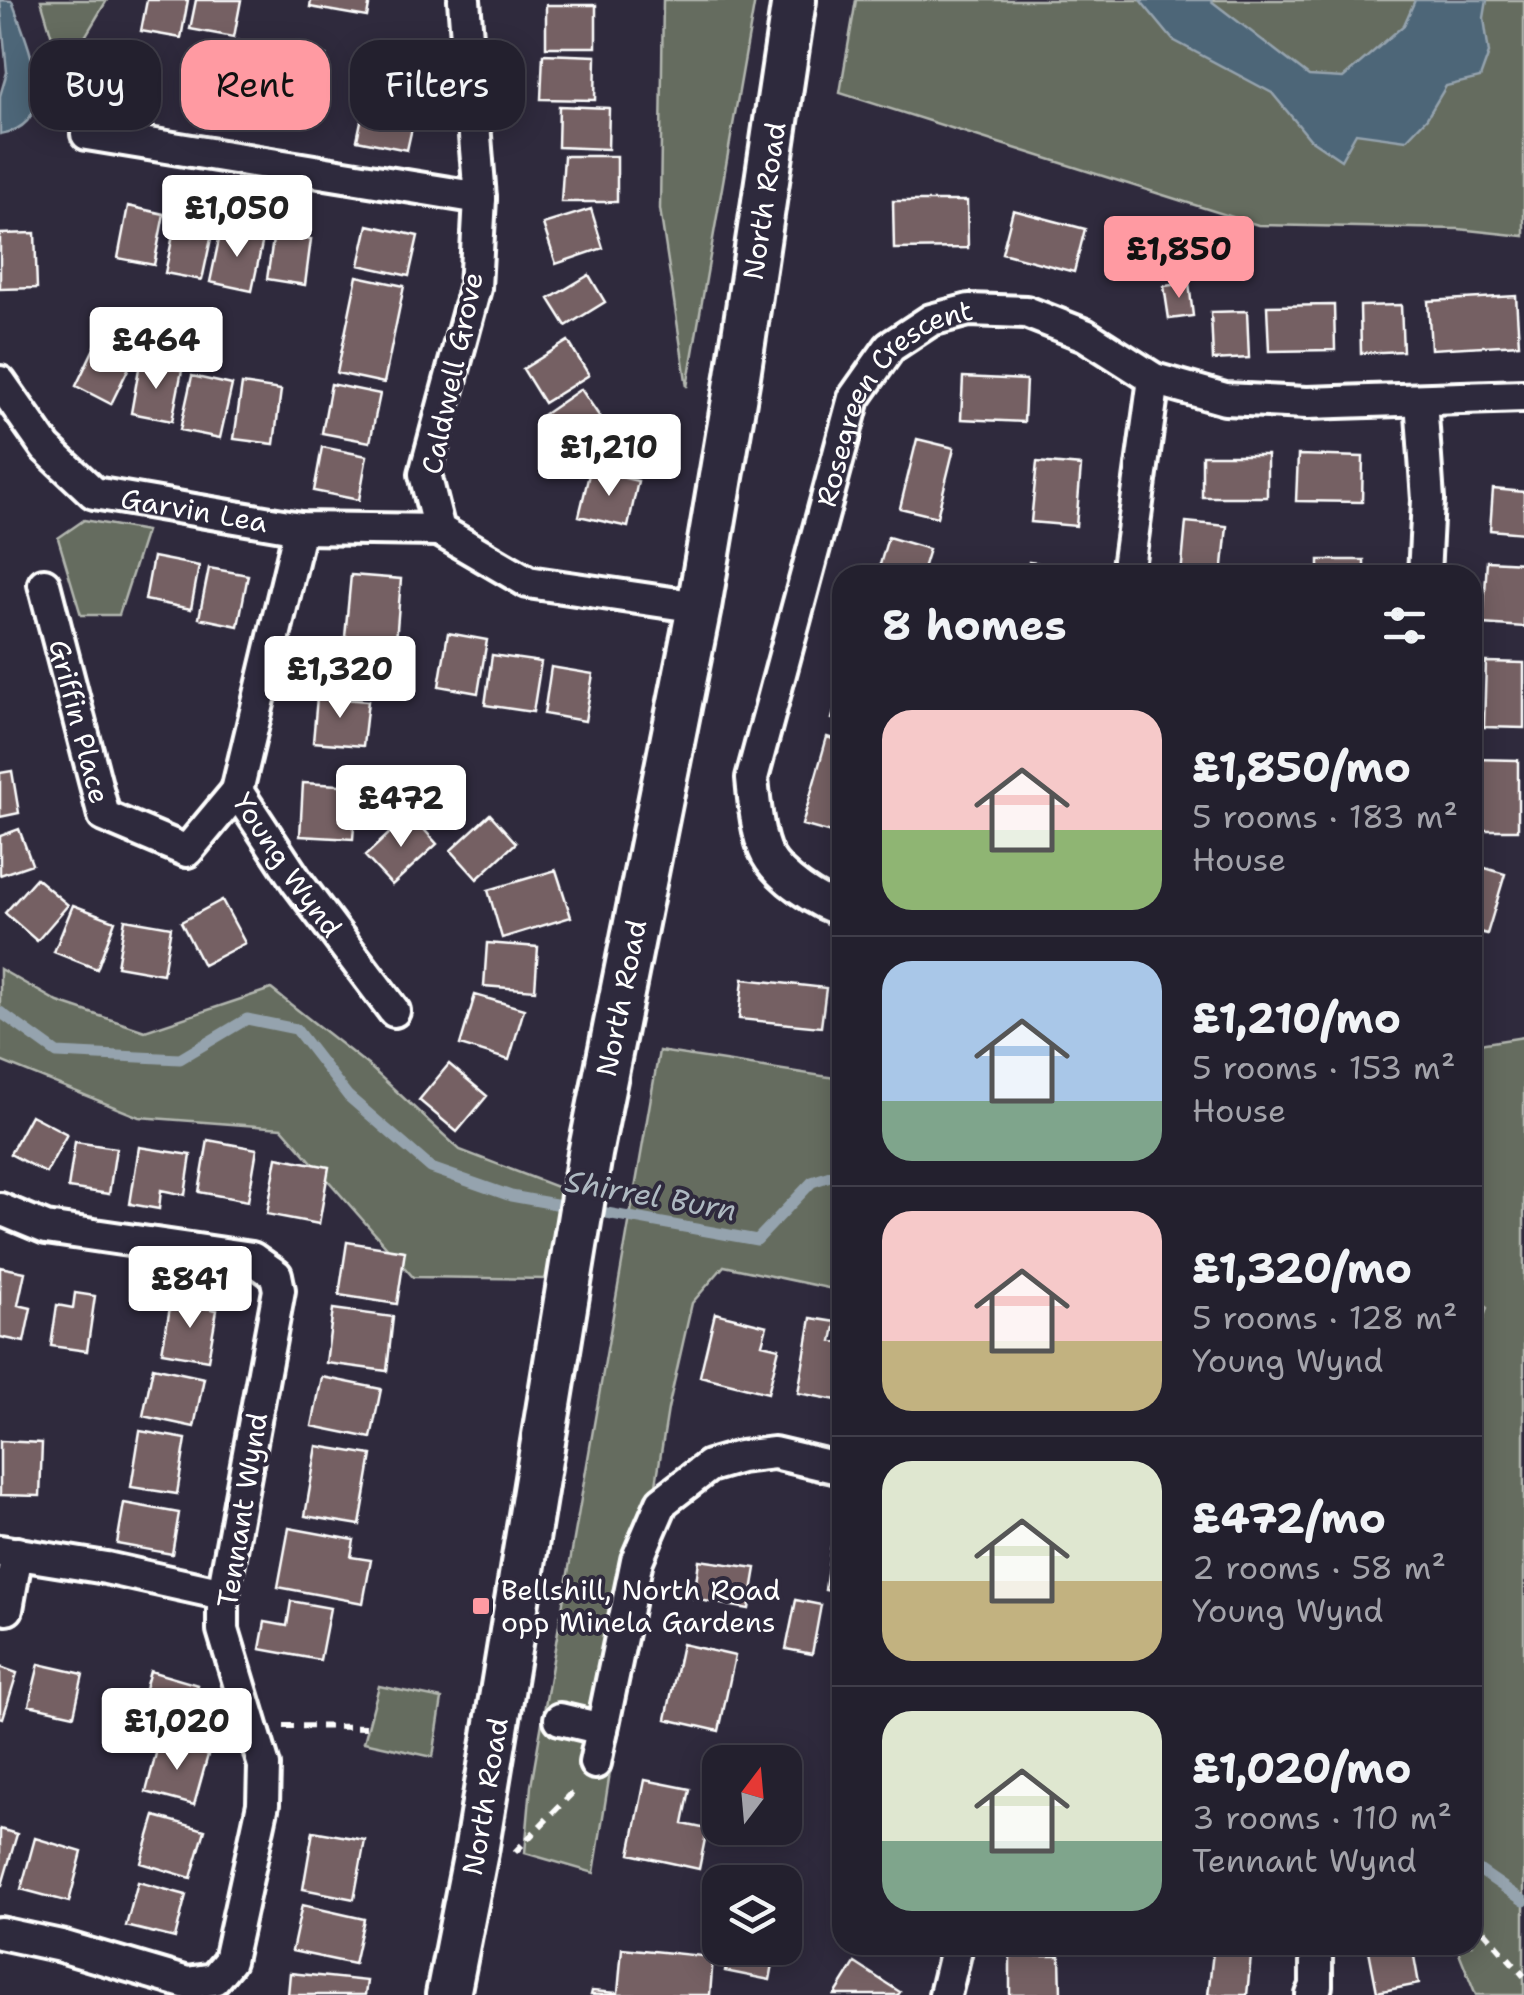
<!DOCTYPE html>
<html lang="en">
<head>
<meta charset="utf-8">
<style>
	:root { --surface:#23202e; --page:#2f2d3a; --text:#f1f3f6; --muted:#a3a3aa; --line:#403e4a; --accent:#ff9aa2 }
	body { margin:0; font-family:"Shantell Sans",sans-serif; background:var(--page); color:var(--text); height:100vh; display:flex; flex-direction:column; font-size:38px; white-space:nowrap }
	* { box-sizing:border-box; margin:0 }
	p { font-size:32px; color:var(--muted) }
	.icon { flex:none; width:55px; height:55px; fill:none; stroke:currentColor; stroke-width:2; stroke-linecap:round; stroke-linejoin:round }
	.map { position:relative; flex:1; overflow:hidden }
	.drawer { position:absolute; left:832px; top:565px; width:650px; height:1390px; display:flex; flex-direction:column; background:var(--surface); border-radius:30px; box-shadow:0 5px 25px #0003,0 0 0 2px var(--line) }
	.drawer>* { flex:none }
	.hud { position:absolute; left:30px; top:40px; width:652px; height:90px; display:flex; gap:20px }
	.needle { width:65px; rotate:16deg }
	.tools { position:absolute; left:702px; top:1745px; display:grid; gap:20px }
	.tools a { display:grid; place-items:center; width:100px; height:100px; border-radius:20px; background:var(--surface); box-shadow:0 5px 25px #0003,0 0 0 2px var(--line); font-size:50px }
	.price { position:absolute; translate:-50% -85px; padding:0 22px; border-radius:10px; background:#fff; color:#222; font-size:32px; line-height:65px; filter:drop-shadow(0 2px 5px #0008) }
	.price::after { content:''; position:absolute; left:50%; top:60px; width:30px; height:22px; margin-left:-15px; background:inherit; clip-path:polygon(0 0,100% 0,50% 100%) }
	.price.selected { background:var(--accent); color:#111 }
	ul { padding:0; list-style:none }
	li { display:flex; align-items:center; gap:30px; height:250px; padding:0 50px }
	li+li { border-top:2px solid var(--line) }
	li span { display:grid; place-items:center; flex:none; width:280px; height:200px; border-radius:30px; color:#555 }
	li>.icon { margin-inline-start:auto }
	span .icon { width:120px; height:120px; fill:#fffc; stroke-width:1 }
	li b { font-size:42px }
	h2 { display:flex; justify-content:space-between; align-items:center; height:120px; padding:0 50px; font-size:42px }
	.chip { padding:0 35px; border-radius:30px; background:var(--surface); box-shadow:0 5px 25px #0003,0 0 0 2px var(--line); font-size:35px; line-height:90px }
	.chip.selected { background:var(--accent); color:#111 }
	.map>svg:first-child { display:block }
	.green { fill:#656c5f; stroke:#b2b6af; stroke-width:2.5 }
	.water { fill:#4e6678; stroke:#95a3ae; stroke-width:2.5 }
	.lines { fill:none; stroke-linecap:round; stroke-linejoin:round }
	.stream { stroke:#95a3ae; stroke-width:11 }
	.building { fill:#756063; stroke:#fff; stroke-width:2.5 }
	.street-casing { stroke:#fff; stroke-width:38 }
	.secondary-casing { stroke:#fff; stroke-width:50 }
	.path { stroke:#fff; stroke-width:6; stroke-dasharray:10 8; stroke-linecap:butt }
	.street { stroke:#2f2a3d; stroke-width:30 }
	.secondary { stroke:#2f2a3d; stroke-width:42 }
	.poi-dot { fill:#ff9aa2; stroke:#2f2a3d; stroke-width:4 }
	.labels { text-anchor:middle; stroke-width:8; stroke-linejoin:round; paint-order:stroke }
	.street-label { font-size:28px; fill:#fff; stroke:#2f2a3d }
	.poi-label { font-size:28px; fill:#fff; stroke:#2f2a3d; text-anchor:start }
	.water-label { font-size:30px; font-style:italic; fill:#afbac2; stroke:#2f2a3d }
</style>
</head>
<body>
<div class="map">
<svg width="1524" height="1995" viewBox="0 0 1524 1995">
	<rect width="100%" height="100%" fill="#2f2a3d"/>
	<filter id="ink" filterUnits="userSpaceOnUse"><feTurbulence type="fractalNoise" baseFrequency=".01" numOctaves="2"/><feDisplacementMap in="SourceGraphic" scale="20" xChannelSelector="R" yChannelSelector="G"/><feConvolveMatrix kernelMatrix="1 2 1 2 8 2 1 2 1" color-interpolation-filters="sRGB"/></filter>
	<g filter="url(#ink)">
		<path class="green" d="M41,0h66l-44,74z
			M663,0h92l-68,387 -27,-178z
			M856,0h668v236l-66,-7 -200,-4 -418,-132z
			M84,520l62,11 -27,84h-38l-23,-77z
			M0,969l58,33 87,29 126,-42 98,77 91,84 105,40 -19,89 -133,-2 -131,-149 -143,-11 -139,-56z
			M1524,1037v958h-48l-20,-50h16v-593l15,-44 -14,-12 -1,-251z
			M659,1051l183,28v212l-118,-25 -32,37 -24,106 -74,464 -69,-20 6,-67z
			M379,1686l63,13 -9,58 -69,-15z"/>
		<path class="water" d="M0,0l12,1c13,37 54,124 -12,133v-38l7,-24z
			M1140,0h70l99,76 34,2 61,-53 11,-25h72l-3,18 5,35 -9,25 -34,8 -19,32 -21,22 -50,-7 -15,27 -31,-21 -38,-46 -99,-53z"/>
		<g class="lines">
			<path class="stream" d="M0,1012l57,41 123,6 67,-40 49,10 52,67 83,72 80,28 61,11
				M590,1210l167,30 55,-58 30,-10
				M1472,1865l52,36"/>
		</g>
		<path class="building" d="M147,0h41l-7,38 -40,-7z
			M196,0h45l-7,37 -44,-8z
			M311,0h59l-3,17 -57,-10z
			M546,5h50v42h-50z
			M239,41l87,14 -8,45 -86,-14z
			M378,41l51,11 -22,98 -50,-10z
			M543,54l53,2 -1,44 -54,-1z
			M559,106l50,2 -1,41 -50,-2z
			M564,156h53v46h-56z
			M893,201h74l1,47 -74,1z
			M128,206l36,8 -10,51 -36,-7z
			M591,209l12,39 -47,16 -13,-40z
			M1013,210l72,19 -11,43 -72,-19z
			M368,225l50,11 -9,40 -50,-11z
			M175,226l37,8 -10,46 -37,-7z
			M221,230l42,9 -11,52 -42,-9z
			M35,233l2,55 -37,1v-55z
			M274,233l37,6 -6,46 -38,-6z
			M589,275l16,27 -39,24 -17,-27z
			M357,276l47,10 -20,97 -47,-10z
			M1189,283l4,33 -24,3 -5,-33z
			M1516,296l3,48 -88,5 -3,-48z
			M1334,305l1,45 -66,1 -2,-45z
			M1401,305l2,46 -42,2 -1,-47z
			M1247,311l2,47 -36,2 -2,-48z
			M99,338l36,17 -24,49 -35,-18z
			M568,341l21,34 -45,28 -21,-34z
			M140,363l42,7 -10,51 -41,-8z
			M192,376l40,9 -12,53 -40,-8z
			M963,377l63,3 -2,42 -63,-3z
			M242,384l39,6 -7,54 -40,-5z
			M331,384l49,10 -10,48 -48,-9z
			M581,389l27,40 -42,27 -26,-39z
			M917,439l37,9 -17,69 -37,-9z
			M322,447l45,9 -8,44 -45,-9z
			M1202,455h65v42h-65z
			M1298,455l65,2 -1,45 -66,-1z
			M1037,462l44,4 -5,60 -45,-4z
			M590,470l48,11 -10,46 -49,-11z
			M1493,489l31,3v41l-34,-3z
			M1186,522l41,4 -5,49h-41z
			M888,537l41,12 -8,26h-44z
			M153,557l46,9 -8,43 -46,-9z
			M1319,560h45v15h-45z
			M1487,561l37,2v64l-41,-3z
			M1029,562l34,4 -1,9h-35z
			M209,568l39,7 -10,51 -39,-8z
			M351,575l50,4 -5,62 -51,-4z
			M448,633l39,7 -9,53 -39,-7z
			M329,648l52,4 -3,41 -52,-4z
			M492,655l49,7 -8,50 -48,-7z
			M1486,662l38,1v65l-40,-1z
			M551,667l42,7 -8,47 -41,-7z
			M842,683v39l-10,-3z
			M317,697l51,4 -5,45 -50,-4z
			M827,737l15,5v94l-40,-11z
			M1472,759l46,1v70h-46z
			M12,771l7,42 -19,4v-44z
			M303,783l54,3 -4,53 -53,-3z
			M410,814l27,30 -45,41 -27,-29z
			M490,814l26,29 -39,36 -26,-29z
			M19,829l13,35 -32,11v-39z
			M1472,864l33,10 -18,60 -15,-4z
			M556,870l15,47 -69,21 -14,-48z
			M36,878l32,27 -31,36 -32,-28z
			M222,900l23,43 -42,22 -22,-43z
			M73,905l42,16 -18,48 -43,-17z
			M125,919l46,8 -8,47 -46,-8z
			M487,943l51,4 -3,43 -51,-4z
			M743,979l83,9 -5,39 -82,-8z
			M475,995l49,14 -15,51 -49,-15z
			M449,1064l38,32 -30,36 -38,-32z
			M31,1115l36,19 -21,39 -36,-19z
			M208,1140l49,9 -9,52 -49,-9z
			M75,1142l41,6 -7,46 -41,-6z
			M139,1147l52,8 -6,40 -24,-5 -2,19 -29,-5z
			M277,1157l52,10 -10,57 -52,-10z
			M347,1242l58,9 -8,53 -58,-9z
			M0,1267l25,5 -7,33 13,3 -7,34 -24,-5z
			M75,1293l20,3 -8,55 -36,-5 6,-41 16,3z
			M171,1302l46,8 -9,50 -46,-8z
			M333,1309l60,8 -6,54 -61,-8z
			M715,1313l52,13 -5,18 17,4 -11,45 -68,-17z
			M811,1318l25,4 -4,19 10,2v58l-44,-8z
			M153,1367l51,11 -10,49 -51,-11z
			M322,1377l59,12 -10,49 -59,-12z
			M140,1431l46,8 -9,55 -46,-7z
			M0,1441l42,2 -2,53 -40,-1z
			M317,1446l55,9 -12,70 -55,-9z
			M124,1503l55,10 -7,41 -55,-10z
			M289,1528l65,12 -3,17 20,3 -8,43 -85,-16z
			M833,1532l9,1v60l-17,-3z
			M699,1560l57,8 -7,41 -55,-10z
			M796,1600l25,5 -9,49 -26,-5z
			M291,1601l39,7 -10,52 -60,-11 5,-27 22,4z
			M682,1644l53,12 -16,75 -53,-12z
			M39,1664l44,10 -9,41 -45,-10z
			M0,1667l17,6 -14,45 -3,-1z
			M150,1671l48,14 -13,46 -48,-14z
			M159,1742l49,13 -14,50 -48,-13z
			M645,1780l45,9 -7,35 24,5 -8,40 -69,-15z
			M155,1816l50,14 -14,48 -50,-15z
			M0,1829l17,5 -15,51h-2z
			M313,1831l52,9 -11,59 -51,-10z
			M35,1838l47,14 -13,50 -48,-13z
			M138,1882l48,13 -11,43 -49,-12z
			M302,1905l62,14 -10,45 -62,-13z
			M1368,1945h44l7,39 -42,8z
			M622,1948l91,9 -3,38h-119l1,-4 26,2z
			M729,1948h47l-6,32 -45,-9z
			M1213,1952l38,4 -4,39h-39z
			M1010,1956h50l1,39h-51z
			M855,1963l45,29 -2,3h-63z
			M290,1973l77,8 -2,14h-77z"/>
		<g class="lines">
			<g class="street-casing">
				<g id="street">
					<path d="M464,0l16,198 -5,90 -50,186 14,56 89,52 171,25"/>
					<path d="M87,134l393,64"/>
					<path id="s1" d="M0,382l46,66 48,45 206,35 139,2"/>
					<path d="M1421,400l7,100 -4,75"/>
					<path id="s2" d="M300,528l-63,263 60,91 97,129"/>
					<path d="M1127,575l27,-196"/>
					<path id="s3" d="M44,584l60,232 83,35 50,-60"/>
					<path id="s4" d="M842,910c-24,-6 -62,-32 -75,-55 -10,-18 -13,-56 -15,-77l102,-380 36,-51 41,-27 38,-10 57,2 59,23 69,44 71,20 82,4 217,-7"/>
					<path d="M0,1209l46,19 206,30 24,17 3,15 -56,304v36l41,136 -1,38 -34,157 -15,18 -27,4 -126,-37 -61,-13"/>
					<path d="M0,1551l106,17 117,26"/>
					<path d="M7,1609l10,-56"/>
					<path d="M560,1719l42,10"/>
					<path d="M595,1763l42,-203 25,-58 47,-36 31,-9 34,-4 68,16"/>
					<path d="M945,1995l12,-50"/>
					<path d="M1312,1995l4,-9v-41"/>
				</g>
			</g>
			<g class="secondary-casing">
				<g id="secondary">
					<path id="s5" d="M448,1995l28,-143 114,-698 109,-547 39,-231 56,-376"/>
				</g>
			</g>
			<path class="path" d="M284,1726l84,1
				M515,1852l61,-63
				M1472,1917l52,59"/>
			<use href="#street" class="street"/>
			<use href="#secondary" class="secondary"/>
		</g>
	</g>
	<rect class="poi-dot" x="471" y="1596" width="20" height="20" rx="5"/>
	<g class="labels">
		<g class="street-label">
			<text dy="10" stroke="none"><textPath href="#s5" startOffset="1822">North Road</textPath></text>
			<text transform="translate(452 373) rotate(-78)" y="10">Caldwell Grove</text>
			<text dy="10" stroke="none"><textPath href="#s4" startOffset="588">Rosegreen Crescent</textPath></text>
			<text dy="10" stroke="none"><textPath href="#s1" startOffset="248">Garvin Lea</textPath></text>
			<text dy="10" stroke="none"><textPath href="#s3" startOffset="142">Griffin Place</textPath></text>
			<text dy="10" stroke="none"><textPath href="#s2" startOffset="360">Young Wynd</textPath></text>
			<text dy="10" stroke="none"><textPath href="#s5" startOffset="1012">North Road</textPath></text>
			<text transform="translate(242 1510) rotate(-81)" y="10">Tennant Wynd</text>
			<text dy="10" stroke="none"><textPath href="#s5" startOffset="202">North Road</textPath></text>
		</g>
		<g class="poi-label">
			<text x="501" y="1600">Bellshill, North Road<tspan x="501" dy="32">opp Minela Gardens</tspan></text>
		</g>
		<g class="water-label">
			<text transform="translate(651 1196) rotate(10)" y="10">Shirrel Burn</text>
		</g>
	</g>
</svg>
<div class="tools">
<a><svg class="needle" viewBox="-14 -14 28 28"><path d="M0-13l5 13h-10z" fill="#e53935"/><path d="M0 13l5-13h-10z" fill="#a3a3aa"/></svg></a>
<a><svg class="icon" aria-label="layers" viewBox="0 0 24 24"><path d="M12 4l9 5-9 5-9-5zM3 14l9 5 9-5"/></svg></a>
</div>
<b class="price" style="left:237px;top:260px">£1,050</b>
<b class="price selected" style="left:1179px;top:301px">£1,850</b>
<b class="price" style="left:156px;top:392px">£464</b>
<b class="price" style="left:609px;top:499px">£1,210</b>
<b class="price" style="left:340px;top:721px">£1,320</b>
<b class="price" style="left:401px;top:850px">£472</b>
<b class="price" style="left:190px;top:1331px">£841</b>
<b class="price" style="left:177px;top:1773px">£1,020</b>
<div class="hud">
<a class="chip">Buy</a>
<a class="chip selected">Rent</a>
<a class="chip">Filters</a>
</div>
<section class="drawer">
<h2>8 homes<svg class="icon" aria-label="filters" viewBox="0 0 24 24"><path d="M4 7h16M4 17h16"/><circle cx="9" cy="7" r="2"/><circle cx="15" cy="17" r="2"/></svg></h2>
<ul>
<li><span style="background:linear-gradient(#f6c9c9 60%,#8fb573 0)"><svg class="icon" aria-label="home" viewBox="0 0 24 24"><path d="M3 11l9-7 9 7M6 9v11h12V9"/></svg></span><div><b>£1,850/mo</b><p>5 rooms · 183 m²</p><p>House</p></div></li>
<li><span style="background:linear-gradient(#a9c7e8 70%,#7fa58c 0)"><svg class="icon" aria-label="home" viewBox="0 0 24 24"><path d="M3 11l9-7 9 7M6 9v11h12V9"/></svg></span><div><b>£1,210/mo</b><p>5 rooms · 153 m²</p><p>House</p></div></li>
<li><span style="background:linear-gradient(#f6c9c9 65%,#c2b280 0)"><svg class="icon" aria-label="home" viewBox="0 0 24 24"><path d="M3 11l9-7 9 7M6 9v11h12V9"/></svg></span><div><b>£1,320/mo</b><p>5 rooms · 128 m²</p><p>Young Wynd</p></div></li>
<li><span style="background:linear-gradient(#dfe7d0 60%,#c2b280 0)"><svg class="icon" aria-label="home" viewBox="0 0 24 24"><path d="M3 11l9-7 9 7M6 9v11h12V9"/></svg></span><div><b>£472/mo</b><p>2 rooms · 58 m²</p><p>Young Wynd</p></div></li>
<li><span style="background:linear-gradient(#dfe7d0 65%,#7fa58c 0)"><svg class="icon" aria-label="home" viewBox="0 0 24 24"><path d="M3 11l9-7 9 7M6 9v11h12V9"/></svg></span><div><b>£1,020/mo</b><p>3 rooms · 110 m²</p><p>Tennant Wynd</p></div></li>
</ul>
</section>
</div>
</body>
</html>
